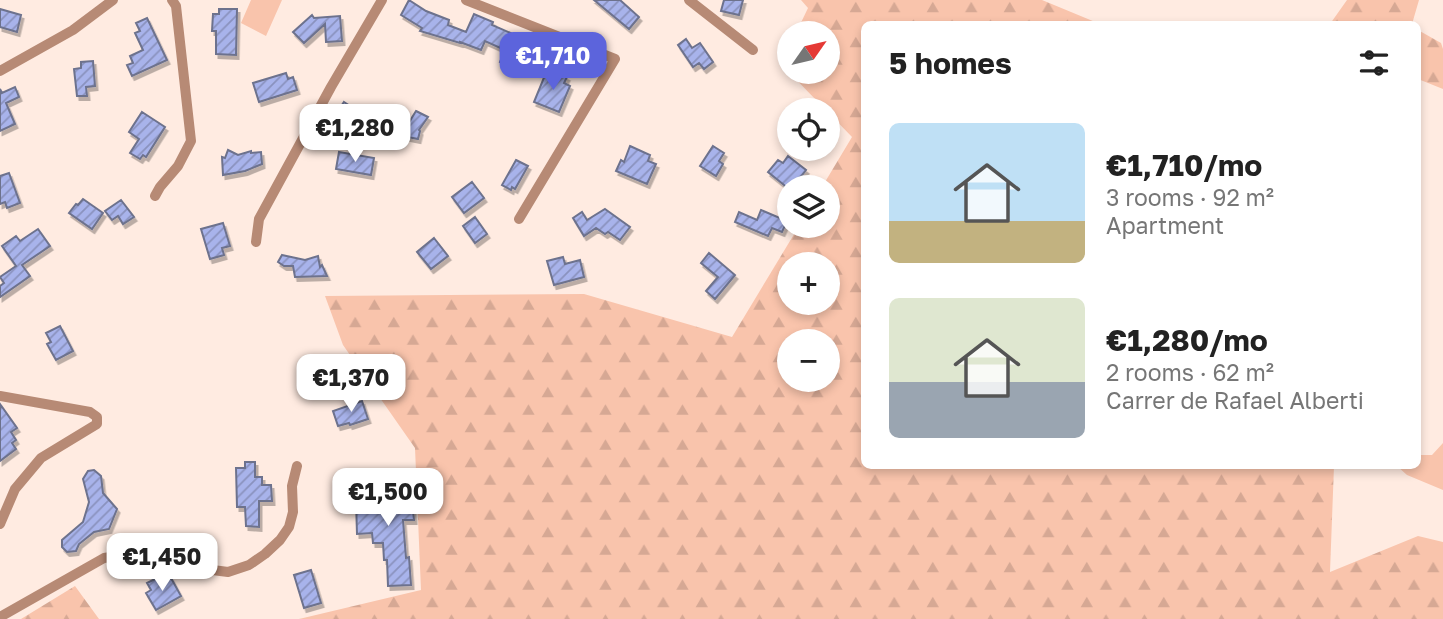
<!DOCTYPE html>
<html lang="en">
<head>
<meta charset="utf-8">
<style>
	:root { --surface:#fff; --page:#f2f2f2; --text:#222; --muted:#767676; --accent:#5c64dc }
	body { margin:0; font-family:"Golos Text",sans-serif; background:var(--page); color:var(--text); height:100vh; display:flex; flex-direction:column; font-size:26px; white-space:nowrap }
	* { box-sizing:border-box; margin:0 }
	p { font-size:23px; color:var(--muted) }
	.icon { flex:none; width:38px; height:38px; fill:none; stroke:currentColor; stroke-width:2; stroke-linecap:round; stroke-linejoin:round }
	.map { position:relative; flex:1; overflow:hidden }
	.details { position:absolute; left:861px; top:21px; width:560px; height:448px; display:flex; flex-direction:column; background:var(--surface); border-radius:10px; box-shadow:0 4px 10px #0003 }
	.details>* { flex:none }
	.needle { width:46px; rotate:56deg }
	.controls { position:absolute; left:777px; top:21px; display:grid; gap:14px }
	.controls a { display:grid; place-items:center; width:63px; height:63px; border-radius:50%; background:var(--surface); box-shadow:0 4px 10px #0003; font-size:35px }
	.price { position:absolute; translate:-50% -60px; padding:0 16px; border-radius:14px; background:#fff; color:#222; font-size:23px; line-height:46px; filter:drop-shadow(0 2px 4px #0008) }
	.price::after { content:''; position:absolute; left:50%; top:42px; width:21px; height:16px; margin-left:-10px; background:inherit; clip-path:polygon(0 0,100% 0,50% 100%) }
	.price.current { background:var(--accent); color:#fff }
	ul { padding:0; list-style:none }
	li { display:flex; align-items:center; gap:21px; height:175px; padding:0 28px }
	li span { display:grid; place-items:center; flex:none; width:196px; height:140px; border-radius:10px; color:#555 }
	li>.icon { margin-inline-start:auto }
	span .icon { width:84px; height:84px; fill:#fffc; stroke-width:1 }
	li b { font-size:30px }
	h2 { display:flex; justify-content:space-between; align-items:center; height:84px; padding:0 28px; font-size:30px }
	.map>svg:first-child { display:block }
	.green { fill:#f9c4ac }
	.forest { fill:url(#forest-firs); fill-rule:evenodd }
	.building { fill:url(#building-hatch); stroke:#6d728d; stroke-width:2; filter:url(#shadow) }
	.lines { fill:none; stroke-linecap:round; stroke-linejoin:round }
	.minor { stroke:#b78a75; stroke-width:10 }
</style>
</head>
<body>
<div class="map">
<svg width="1443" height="619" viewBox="0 0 1443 619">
	<defs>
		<pattern id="forest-firs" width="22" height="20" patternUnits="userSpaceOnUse" patternTransform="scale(1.75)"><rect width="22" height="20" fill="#f9c4ac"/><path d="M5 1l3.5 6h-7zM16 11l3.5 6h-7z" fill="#d6a894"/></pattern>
		<pattern id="building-hatch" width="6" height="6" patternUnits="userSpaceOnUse" patternTransform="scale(1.75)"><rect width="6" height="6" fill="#a8b3eb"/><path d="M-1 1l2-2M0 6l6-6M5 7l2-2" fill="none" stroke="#8a92be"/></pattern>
		<filter id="shadow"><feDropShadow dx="2.5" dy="4" stdDeviation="0" flood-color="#0004"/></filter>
	</defs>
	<rect width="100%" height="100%" fill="#ffebe1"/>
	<path class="green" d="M251,0h31l-16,36 -25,-13z
		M1443,443v47l-36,-15 -10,-9h21v-11h14z"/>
	<path class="forest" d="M801,0h241l58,24h-236v442h470l-4,106 88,-36 25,6v77h-1144l122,-29 -6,-142 -72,-103 -18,-49 259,-2 148,43 67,-111h29v-39h-6l30,-50 -70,-72 7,-16v23h39v-39h-32l12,-25zM828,264v39h-39v-39zM828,341v39h-39v-39z
		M1347,0h72l-7,24h-82z
		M1418,30l23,13 2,6v40l-25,-10z
		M75,586l24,33h-78z"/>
	<path class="building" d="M409,0l17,11 23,9 -1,5 18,7 8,-18 19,8 -1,3 37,16 -13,29 -16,-8 5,-12 -20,-9 -4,9 -21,-8v1l-40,-12 2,-3 -21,-13z
		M594,0h26l19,17 -10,12z
		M724,0h19l-4,15 -18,-4z
		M0,9l21,6 -4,17 -17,-5z
		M219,9h18l-1,46 -20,-1v-23h-4l1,-17h6z
		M312,15l2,3 26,-2 2,25 -16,1 -1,-18 -21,19 -11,-11z
		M147,18l20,42 -35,16 -5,-11 6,-2 -3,-7 13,-6 -8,-17 5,-2 -4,-8z
		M686,39l6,9 8,-5 13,19 -9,7 -5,-6 -6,4 -15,-22z
		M93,61l2,25 -9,1 1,9h-10l-3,-27 7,-1v-6z
		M555,72l12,5 -3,6 6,3 -11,26 -25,-10 11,-27 7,3z
		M286,73l2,6 5,-2 4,13 -38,12 -6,-19z
		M15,87l4,10 -13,6 9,21 -15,7v-42l2,4z
		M344,102l20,13 24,7 -6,11 -31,-10 -3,3 -14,-9z
		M416,111l12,6 -9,13 1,1 -2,8 -15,-3 5,-12z
		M142,112l23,15 -19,30 -3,-2 -3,4 -10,-6 9,-14 -10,-7z
		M630,146l20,9 -2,6 8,3 -9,20 -31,-13 5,-11 3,2z
		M713,146l11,7 -5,8 4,3 -7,12 -16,-10z
		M228,150l10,5 13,-4v2l10,-1 1,12 -17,7 -22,4 -1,-18 3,1z
		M339,152l35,6 -3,17 -35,-6z
		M788,156l18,14 -13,17h-4v2l-21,-17 10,-12 5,3z
		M516,160l12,6 -13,23 -3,-2 -1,3 -9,-5z
		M9,173l11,30 -13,5 -2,-6 -5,2v-28z
		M472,182l12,16 -20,15 -12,-16z
		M83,199l20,14 -11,16 -23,-16 7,-9 2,1z
		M121,200l13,17 -11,7 -5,-8 -6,4 -7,-9z
		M605,209l25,18 -10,13 -12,-8 -3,2 -9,-6 -12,8 -11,-18 9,-6 5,8z
		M761,210l26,11 -5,11 -10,-4 -4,8 -33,-14 4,-10 18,8z
		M475,217l12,17 -12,9 -12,-17z
		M223,223l7,23 -8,2 2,7 -14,4 -9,-30z
		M38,229l12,17 -28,19 8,11 -30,21v-11l4,-3 -4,-6 16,-11 -14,-20 14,-10 4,5z
		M434,238l14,18 -17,13 -14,-17z
		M709,253l26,22 -20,24 -9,-8 12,-14 -17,-14z
		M282,255l23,5 13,-4 2,11 2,-2 5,11 -32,1 -2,-11h-9l-6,-4z
		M563,257l2,7 15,-4 4,17 -30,8 -7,-24z
		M60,326l13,25 -17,9 -9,-16 4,-2 -5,-9z
		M362,401l6,18 -18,6 -1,-2 -11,3 -5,-15z
		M0,404l17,24 -6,4 5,8 -4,3 4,6 -16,12z
		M245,462h10v15h7v8h9l1,16h-13v26l-13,-1 -1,-19h-8l-1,-39h9z
		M94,470l7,6 2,17 14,16 -8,20 -15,3 -15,12 -3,7 -9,1 -5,-5v-7l21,-18 6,-20 -6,-23 5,-8z
		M398,477l1,22h6l1,12h7l1,9h-11l3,38 3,-1 2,28 -23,1 -1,-26h-3l-1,-17h-10l-1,-10 -15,1 -1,-33 21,-1 -1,-22z
		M311,570l10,33 -17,5 -10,-33z
		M159,577l4,6 8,-5 10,18 -25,14 -10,-17 5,-3 -4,-7z"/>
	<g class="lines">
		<path class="minor" d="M466,0l149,59 -96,160
			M689,0l64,50
			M0,71l73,-41 40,-30
			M155,196l5,-9 18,-21 13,-25 -15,-135 -4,-6
			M256,242l3,-23 72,-132 51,-87
			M0,396l90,16 7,5v7l-56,34 -26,31 -15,35
			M0,617l104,-59 39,-6 36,6 26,11 23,3 21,-7 16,-11 15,-14 9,-13 4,-15 -1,-26 5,-20"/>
	</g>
</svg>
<div class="controls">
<a><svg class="needle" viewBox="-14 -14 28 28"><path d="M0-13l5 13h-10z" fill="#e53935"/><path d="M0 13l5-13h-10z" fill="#767676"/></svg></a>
<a><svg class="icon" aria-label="locate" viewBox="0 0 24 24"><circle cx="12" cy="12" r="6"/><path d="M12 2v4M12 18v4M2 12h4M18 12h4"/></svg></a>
<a><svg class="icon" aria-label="layers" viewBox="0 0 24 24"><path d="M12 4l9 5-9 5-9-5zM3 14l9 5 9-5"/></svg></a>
<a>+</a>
<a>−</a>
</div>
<b class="price current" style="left:553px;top:92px">€1,710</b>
<b class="price" style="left:355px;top:164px">€1,280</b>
<b class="price" style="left:351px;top:414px">€1,370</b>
<b class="price" style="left:388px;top:528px">€1,500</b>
<b class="price" style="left:162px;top:593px">€1,450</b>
<section class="details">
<h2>5 homes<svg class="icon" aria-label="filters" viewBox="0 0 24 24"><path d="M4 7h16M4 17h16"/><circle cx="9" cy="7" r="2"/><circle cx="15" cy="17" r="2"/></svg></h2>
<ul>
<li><span style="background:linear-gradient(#bfe0f5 70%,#c2b280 0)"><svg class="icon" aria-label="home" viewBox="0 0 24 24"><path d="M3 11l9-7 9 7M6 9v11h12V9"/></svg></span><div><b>€1,710/mo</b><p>3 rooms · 92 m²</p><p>Apartment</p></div></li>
<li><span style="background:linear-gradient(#dfe7d0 60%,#9aa5b1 0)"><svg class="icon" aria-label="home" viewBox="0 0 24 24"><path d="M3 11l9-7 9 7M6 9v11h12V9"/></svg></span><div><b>€1,280/mo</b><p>2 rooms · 62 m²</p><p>Carrer de Rafael Alberti</p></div></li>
</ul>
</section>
</div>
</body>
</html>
